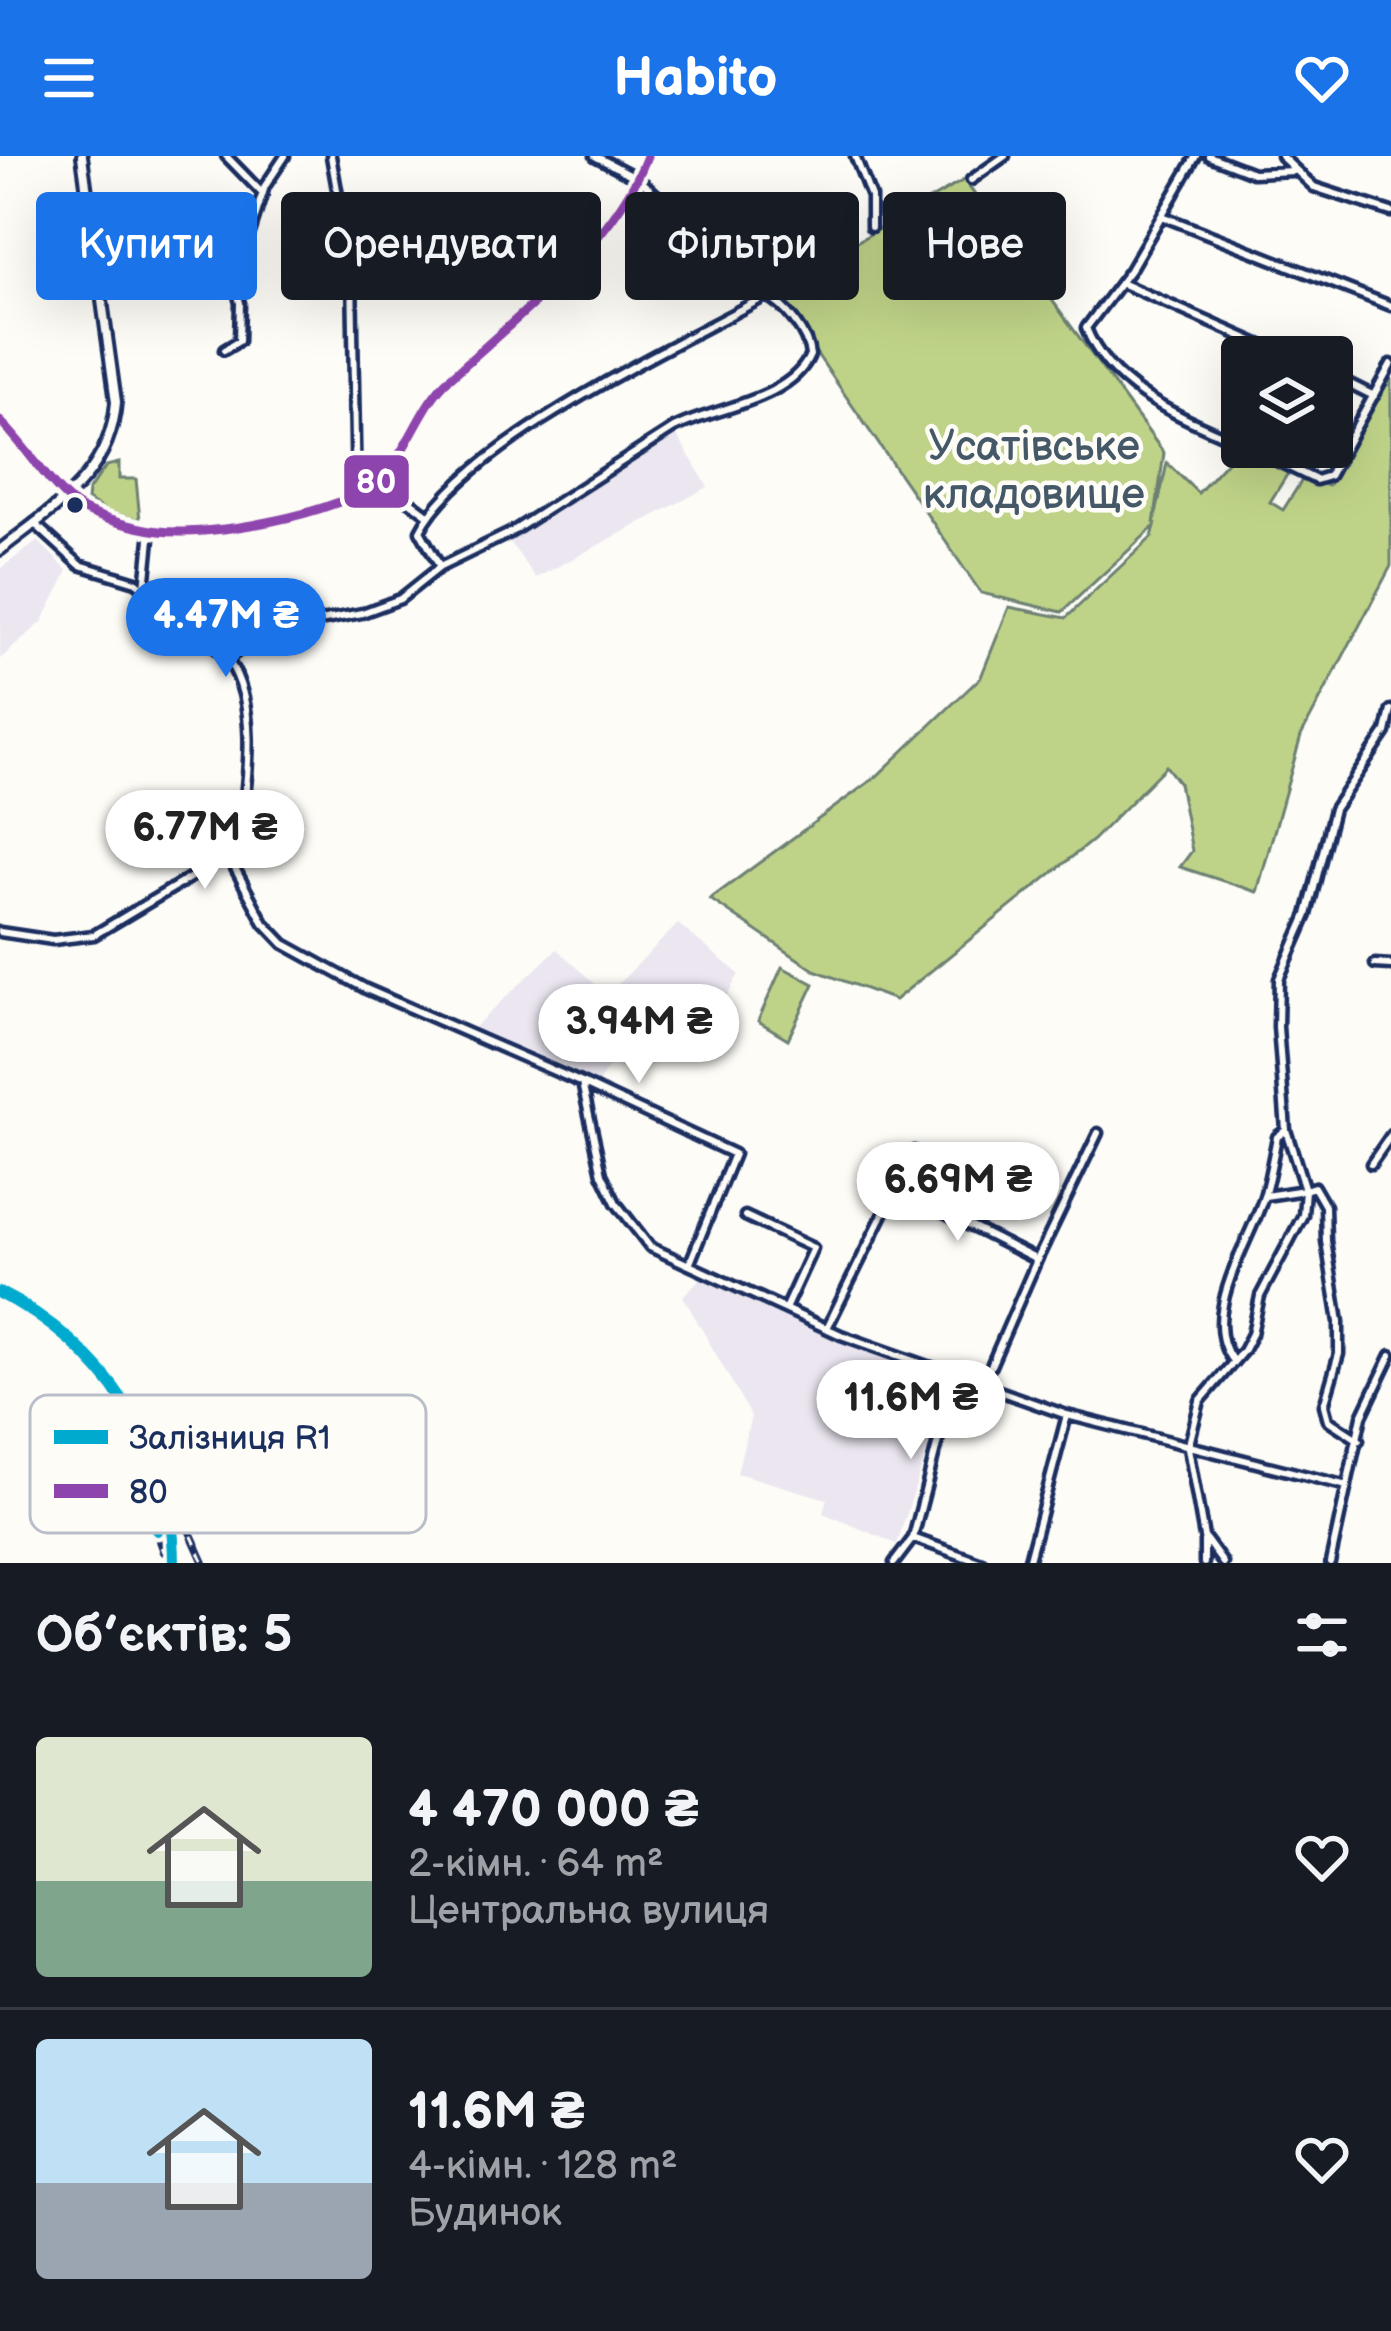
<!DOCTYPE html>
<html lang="uk">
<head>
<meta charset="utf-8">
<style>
	:root { --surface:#171b24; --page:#20242c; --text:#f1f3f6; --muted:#9ea1a6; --line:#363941; --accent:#1a73e8 }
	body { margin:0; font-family:"Balsamiq Sans",sans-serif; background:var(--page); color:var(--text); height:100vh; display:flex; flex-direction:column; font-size:45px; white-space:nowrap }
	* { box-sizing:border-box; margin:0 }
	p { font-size:39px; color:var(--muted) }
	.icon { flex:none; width:66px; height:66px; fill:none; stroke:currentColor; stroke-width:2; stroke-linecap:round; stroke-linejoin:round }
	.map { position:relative; height:1407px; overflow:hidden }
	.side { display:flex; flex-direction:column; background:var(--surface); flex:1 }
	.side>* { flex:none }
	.banner { position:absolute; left:36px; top:36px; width:1320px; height:108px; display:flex; gap:24px }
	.tools { position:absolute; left:1221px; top:180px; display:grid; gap:24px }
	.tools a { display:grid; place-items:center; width:132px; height:132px; border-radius:12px; background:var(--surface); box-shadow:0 12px 48px #0002; font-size:60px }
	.price { position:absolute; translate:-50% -102px; padding:0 27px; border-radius:42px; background:#fff; color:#222; font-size:39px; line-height:78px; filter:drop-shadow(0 3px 6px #0008) }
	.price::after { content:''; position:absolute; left:50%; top:72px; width:36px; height:27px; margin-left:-18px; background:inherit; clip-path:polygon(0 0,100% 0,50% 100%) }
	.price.selected { background:var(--accent); color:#fff }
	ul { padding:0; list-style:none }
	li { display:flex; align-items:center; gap:36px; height:300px; padding:0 36px }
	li+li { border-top:3px solid var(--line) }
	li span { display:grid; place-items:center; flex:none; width:336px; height:240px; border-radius:12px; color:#555 }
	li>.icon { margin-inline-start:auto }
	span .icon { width:144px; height:144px; fill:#fffc; stroke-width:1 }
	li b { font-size:51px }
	h2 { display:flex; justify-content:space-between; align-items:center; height:144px; padding:0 36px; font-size:51px }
	.pill { padding:0 42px; border-radius:12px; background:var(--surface); box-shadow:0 12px 48px #0002; font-size:42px; line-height:108px }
	.pill.selected { background:var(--accent); color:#fff }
	header { display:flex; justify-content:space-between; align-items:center; height:156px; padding:0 36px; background:var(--accent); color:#fff; font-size:54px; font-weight:800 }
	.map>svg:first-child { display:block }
	.built { fill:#ebe6f0 }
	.green { fill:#bfd388; stroke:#6d8173; stroke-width:3 }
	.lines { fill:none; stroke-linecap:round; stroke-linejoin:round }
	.minor-casing { stroke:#1b2f5e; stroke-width:15 }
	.major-casing { stroke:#1b2f5e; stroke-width:16 }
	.minor { stroke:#fdfcf7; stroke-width:6 }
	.major { stroke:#fdfcf7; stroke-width:8 }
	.rail-casing { stroke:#1b2f5e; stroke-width:8 }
	.rail { stroke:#fdfcf7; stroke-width:3; stroke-dasharray:9; stroke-linecap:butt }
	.bus-1-casing { stroke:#fdfcf7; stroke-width:18 }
	.bus-1 { stroke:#8e44ad; stroke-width:9 }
	.rail-1-casing { stroke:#fdfcf7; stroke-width:21 }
	.rail-1 { stroke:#00a9ce; stroke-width:12 }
	.bus-dot { fill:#1b2f5e; stroke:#fdfcf7; stroke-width:4.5 }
	.labels { text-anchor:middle; stroke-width:9; stroke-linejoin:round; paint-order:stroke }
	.park-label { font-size:42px; fill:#445868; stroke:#fdfcf7 }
	.key { fill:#fdfcf7; stroke:#b9bec9; stroke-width:3 }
	.key-label { font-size:33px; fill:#1b2f5e }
	.line-badge { stroke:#fdfcf7; stroke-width:4.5 }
	.badge-label { font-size:33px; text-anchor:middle; font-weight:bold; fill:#fff }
</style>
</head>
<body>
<header><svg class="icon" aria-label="menu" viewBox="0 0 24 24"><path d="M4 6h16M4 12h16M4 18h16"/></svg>Habito<svg class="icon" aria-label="heart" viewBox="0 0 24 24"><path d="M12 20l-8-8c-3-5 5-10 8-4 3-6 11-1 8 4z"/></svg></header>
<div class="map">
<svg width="1391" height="1407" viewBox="0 0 1391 1407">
	<rect width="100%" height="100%" fill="#fdfcf7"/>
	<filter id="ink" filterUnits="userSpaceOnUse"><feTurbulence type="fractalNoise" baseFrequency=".00833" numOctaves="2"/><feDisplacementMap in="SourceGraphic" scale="24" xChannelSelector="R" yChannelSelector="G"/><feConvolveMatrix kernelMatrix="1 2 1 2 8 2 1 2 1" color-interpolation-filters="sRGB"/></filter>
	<g filter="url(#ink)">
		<path class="built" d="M676,278l32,53 -172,91 -27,-37 107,-73z
			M38,385l30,30 -26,51 -42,37v-90z
			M678,768l61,50 -32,57 -56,-26 -54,79 -130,-50 90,-85 50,46z
			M702,1121l123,55 125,45 -53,167 -74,-31 4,-14 -90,-26 14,-57 -68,-120z"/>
		<path class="green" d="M964,24l200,273 -10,71 13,-61 31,30 42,-46 50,23 -20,32 13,8 21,-33 24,9 63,-116v196l-90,170 -44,156 -77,-25 12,-16 -13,-68 -13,-17 -73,74 -198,160 -81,-30 -104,-71 167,-123 104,-99 28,-70 57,11 86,-81 3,-11 -93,86 -81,-19 -208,-303z
			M119,307v16h17l4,41 -32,-8 -21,-12 1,-9 18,-25z
			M782,811l32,17 -26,55 -30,-18z"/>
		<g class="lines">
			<g class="minor-casing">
				<path id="minor" d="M226,0l37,38
					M331,0l21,118 4,223
					M855,0l16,41v30
					M1196,0l-66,114 -44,58c25,64 98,90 156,116
					M1209,0l44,17 40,-2
					M1281,0l33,31 77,25
					M971,24l34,-24
					M1162,60l229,90
					M1121,127l168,74
					M224,194l15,-9 1,-38 -9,-33 19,-37 15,-47 20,-30
					M1332,219l42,21
					M0,265c24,22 54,72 80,87 21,11 55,20 79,23 51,6 179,-16 218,-50 33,-29 41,-74 73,-103 66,-60 165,-136 197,-222
					M1248,291l68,33 13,-4 62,-112
					M380,323l48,36
					M34,367l46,42 56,17 16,13 20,9 55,55 40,-28 95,-18 38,-14 40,-32 70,-34 164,-105c40,-20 117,-28 136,-73 -2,-21 -25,-50 -44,-59
					M440,411l-20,-36c44,-87 257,-186 346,-235l-127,-117 -44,-23
					M145,432l6,-59
					M192,463l44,17
					M238,481l-2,-39 7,-7 13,-1
					M228,504c34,49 17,132 11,188l-11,7
					M0,776l53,8 41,-5 134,-80 36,68 20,21 82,45 216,94 152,71 -45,111
					M1375,808l16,1
					M582,927l20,91 14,29 34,44 191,88 226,80 280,71
					M1286,974l19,60 9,-3 11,19 1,35 13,81v32l-15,51 4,15 31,20
					M1371,1008l20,-29
					M895,1040l47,16 95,48
					M745,1060l68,32 -28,61
					M827,1172l87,-177
					M1233,1205c-36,-46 19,-121 32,-168 5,-18 8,-37 12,-56l9,-7 -8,-103 1,-48 28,-64 27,-106 52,-77 5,-22
					M983,1228l54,-124 61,-127
					M913,1382l69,25
					M894,1407l19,-25 42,-163
					M1028,1407l39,-148
					M1204,1407v-22
					M1223,1407l-19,-26 -16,-89 12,-47 43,-50 9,-17 8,-38 43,-81 2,-25 -40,6
					M1330,1407l32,-147 29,-61"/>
			</g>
			<g class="major-casing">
				<path id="major" d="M0,394c54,-43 110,-73 116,-148l-34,-246"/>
			</g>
			<use href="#minor" class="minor"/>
			<use href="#major" class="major"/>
			<g class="rail-casing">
				<path id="rail" d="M0,1137c101,50 174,155 174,270
					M115,1294l39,74 10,28
					M177,1347l27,60"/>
			</g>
			<use href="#rail" class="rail"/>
			<g class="bus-1-casing">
				<path id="bus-1" d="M0,265c24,22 54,72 80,87 21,11 55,20 79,23 51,6 179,-16 218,-50 33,-29 41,-74 73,-103 66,-60 165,-136 197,-222"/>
			</g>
			<use href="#bus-1" class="bus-1"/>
			<g class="rail-1-casing">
				<path id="rail-1" d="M0,1137c101,50 174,155 174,270
					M115,1294l42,80"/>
			</g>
			<use href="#rail-1" class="rail-1"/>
		</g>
	</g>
	<circle class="bus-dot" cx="75" cy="349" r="10"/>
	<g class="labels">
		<g class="park-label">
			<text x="1034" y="304">Усатівське<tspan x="1034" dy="48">кладовище</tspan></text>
		</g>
	</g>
	<rect x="30" y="1239" width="396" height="138" rx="18" class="key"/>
	<rect x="54" y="1274" width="54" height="14" fill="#00a9ce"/>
	<rect x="54" y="1328" width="54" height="14" fill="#8e44ad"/>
	<g class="key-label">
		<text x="129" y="1293">Залізниця R1</text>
		<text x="129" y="1347">80</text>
	</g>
	<rect class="line-badge" x="342" y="297" width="69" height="57" rx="12" fill="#8e44ad"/>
	<g class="badge-label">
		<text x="376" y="337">80</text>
	</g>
</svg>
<div class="tools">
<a><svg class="icon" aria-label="layers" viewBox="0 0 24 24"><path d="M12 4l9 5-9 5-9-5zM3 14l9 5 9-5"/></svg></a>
</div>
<b class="price selected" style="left:226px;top:524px">4.47M ₴</b>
<b class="price" style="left:205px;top:736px">6.77M ₴</b>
<b class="price" style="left:639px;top:930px">3.94M ₴</b>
<b class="price" style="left:958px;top:1088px">6.69M ₴</b>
<b class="price" style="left:911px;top:1306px">11.6M ₴</b>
<div class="banner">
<a class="pill selected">Купити</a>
<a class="pill">Орендувати</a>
<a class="pill">Фільтри</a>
<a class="pill">Нове</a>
</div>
</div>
<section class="side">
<h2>Об’єктів: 5<svg class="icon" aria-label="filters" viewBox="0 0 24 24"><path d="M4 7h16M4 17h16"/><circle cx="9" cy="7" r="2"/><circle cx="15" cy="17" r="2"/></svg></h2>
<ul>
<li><span style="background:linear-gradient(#dfe7d0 60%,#7fa58c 0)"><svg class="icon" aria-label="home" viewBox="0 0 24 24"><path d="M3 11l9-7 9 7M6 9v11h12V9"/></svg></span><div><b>4 470 000 ₴</b><p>2-кімн. · 64 m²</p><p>Центральна вулиця</p></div><svg class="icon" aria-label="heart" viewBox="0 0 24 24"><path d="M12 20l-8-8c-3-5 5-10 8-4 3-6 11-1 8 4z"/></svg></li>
<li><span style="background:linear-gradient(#bfe0f5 60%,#9aa5b1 0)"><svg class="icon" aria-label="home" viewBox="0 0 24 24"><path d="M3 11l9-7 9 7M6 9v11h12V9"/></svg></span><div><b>11.6M ₴</b><p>4-кімн. · 128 m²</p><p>Будинок</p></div><svg class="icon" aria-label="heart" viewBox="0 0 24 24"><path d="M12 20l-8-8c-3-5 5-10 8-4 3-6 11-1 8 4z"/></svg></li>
</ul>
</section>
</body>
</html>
